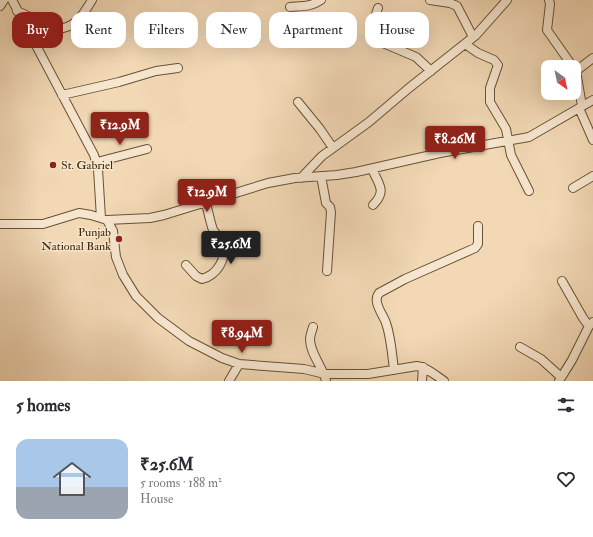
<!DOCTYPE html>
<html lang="en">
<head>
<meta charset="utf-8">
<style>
	:root { --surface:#fff; --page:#f2f2f3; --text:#2b2b33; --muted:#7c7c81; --accent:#8f2418 }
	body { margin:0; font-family:"IM FELL Double Pica",serif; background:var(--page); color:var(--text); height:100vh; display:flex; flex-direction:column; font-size:15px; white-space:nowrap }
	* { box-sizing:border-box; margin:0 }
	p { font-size:13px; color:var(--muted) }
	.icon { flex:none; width:22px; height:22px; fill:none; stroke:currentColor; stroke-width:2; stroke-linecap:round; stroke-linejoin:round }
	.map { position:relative; height:381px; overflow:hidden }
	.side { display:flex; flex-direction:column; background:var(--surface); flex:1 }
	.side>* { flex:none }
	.banner { position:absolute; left:12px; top:12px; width:569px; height:36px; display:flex; gap:8px }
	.needle { width:26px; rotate:147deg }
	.controls { position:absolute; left:541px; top:60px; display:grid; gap:8px }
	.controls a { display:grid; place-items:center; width:40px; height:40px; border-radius:8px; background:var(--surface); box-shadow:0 4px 16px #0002; font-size:20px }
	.price { position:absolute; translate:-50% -34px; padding:0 9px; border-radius:4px; background:var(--accent); color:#fff; font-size:13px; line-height:26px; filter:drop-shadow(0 1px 2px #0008) }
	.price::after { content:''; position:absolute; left:50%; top:24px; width:12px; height:9px; margin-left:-6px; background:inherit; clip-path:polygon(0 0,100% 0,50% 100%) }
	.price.active { background:#222; color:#fff }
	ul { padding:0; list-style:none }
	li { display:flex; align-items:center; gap:12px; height:100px; padding:0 16px }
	li span { display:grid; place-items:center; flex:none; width:112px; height:80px; border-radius:12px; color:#555 }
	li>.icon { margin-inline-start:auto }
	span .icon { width:48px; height:48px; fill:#fffc; stroke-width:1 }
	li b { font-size:17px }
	h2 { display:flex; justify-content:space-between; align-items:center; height:48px; padding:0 16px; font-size:17px }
	.pill { padding:0 14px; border-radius:12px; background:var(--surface); box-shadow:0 4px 16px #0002; font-size:14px; line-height:36px }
	.pill.active { background:var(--accent); color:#fff }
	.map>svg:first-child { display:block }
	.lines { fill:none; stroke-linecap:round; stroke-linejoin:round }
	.minor-casing { stroke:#685232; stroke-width:10 }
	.minor { stroke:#f7e6cf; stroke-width:8 }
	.poi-dot { fill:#8f2418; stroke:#f7e6cf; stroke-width:1.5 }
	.labels { text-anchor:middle; stroke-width:3; stroke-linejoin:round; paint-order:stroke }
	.poi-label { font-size:12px; fill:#3a2506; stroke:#f7e6cf; text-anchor:start }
</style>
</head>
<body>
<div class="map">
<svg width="593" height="381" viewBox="0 0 593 381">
	<rect width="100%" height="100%" fill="#f2d8b5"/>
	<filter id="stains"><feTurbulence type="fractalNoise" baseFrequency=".005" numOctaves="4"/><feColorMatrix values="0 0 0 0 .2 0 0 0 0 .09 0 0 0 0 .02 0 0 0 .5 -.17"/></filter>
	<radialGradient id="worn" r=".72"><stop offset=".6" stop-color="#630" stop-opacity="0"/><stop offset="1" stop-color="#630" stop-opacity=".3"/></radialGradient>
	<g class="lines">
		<g class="minor-casing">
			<path id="minor" d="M12,0l82,155 4,14 3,49
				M430,0l20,3 7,3 16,31
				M549,0l1,4 -3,26 26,37
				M0,6l4,-6
				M290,7c11,-1 21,0 31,-7
				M378,8l-8,24 1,6 45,19 15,14
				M17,11l39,18c19,0 27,-14 36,-29
				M465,44l13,9 16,7 4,5 -8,23v14l16,27 5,26 18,36
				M574,68l2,3 6,35
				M576,71l17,-13
				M62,95l57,-13 37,-11 22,-3
				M298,102l22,27 13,19
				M579,108l14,32
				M97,162l50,-13
				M372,169c7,16 15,22 1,36
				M321,176l5,27 4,4 1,5 -4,59
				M301,178l21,-22 47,-34 40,-34 67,-53 31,-35
				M573,188l20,-12
				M107,220l43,-2 14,-3 104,-32 27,-5 42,-3 19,-3 84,-19 89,-16 64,-37
				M0,224h43l36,-11 12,2 16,5 6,11 3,26 7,18 13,21 22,22 31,23 33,17 17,6 65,5 21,5h43l49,-8c11,2 18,9 27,15
				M186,265l10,11 6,3c15,-4 26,-21 20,-36 -2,-5 -6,-9 -9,-13 -3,-9 -5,-19 -7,-27
				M562,281l21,37 6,8
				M313,327c-1,4 -3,8 -3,12 0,15 13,28 16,42
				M520,347l21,12 20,18
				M394,370c-2,-16 -3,-33 -8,-47 -3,-9 -14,-21 -7,-30l26,-14 70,-31 3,-4v-18
				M229,381l10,-17
				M422,381l1,-14
				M559,381l13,-21 17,-34 4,-4"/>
		</g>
		<use href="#minor" class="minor"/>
	</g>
	<g class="poi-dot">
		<circle cx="53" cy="165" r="4"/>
		<circle cx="119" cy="239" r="4"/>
	</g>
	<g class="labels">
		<g class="poi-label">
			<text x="61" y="169">St. Gabriel</text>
			<text x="111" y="236" text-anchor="end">Punjab<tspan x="111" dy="14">National Bank</tspan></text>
		</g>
	</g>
	<rect width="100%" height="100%" filter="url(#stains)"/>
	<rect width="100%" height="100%" fill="url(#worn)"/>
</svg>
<div class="controls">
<a><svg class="needle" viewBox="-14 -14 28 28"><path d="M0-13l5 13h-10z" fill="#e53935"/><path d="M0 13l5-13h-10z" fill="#7c7c81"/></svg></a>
</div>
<b class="price" style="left:120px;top:146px">₹12.9M</b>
<b class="price" style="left:455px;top:160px">₹8.26M</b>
<b class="price" style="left:207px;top:213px">₹12.9M</b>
<b class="price active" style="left:231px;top:265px">₹25.6M</b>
<b class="price" style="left:242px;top:354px">₹8.94M</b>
<div class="banner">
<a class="pill active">Buy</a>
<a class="pill">Rent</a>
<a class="pill">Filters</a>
<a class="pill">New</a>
<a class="pill">Apartment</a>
<a class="pill">House</a>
</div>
</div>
<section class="side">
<h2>5 homes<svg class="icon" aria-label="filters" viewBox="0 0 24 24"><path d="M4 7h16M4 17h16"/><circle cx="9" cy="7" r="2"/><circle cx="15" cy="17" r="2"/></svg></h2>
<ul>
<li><span style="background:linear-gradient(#a9c7e8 60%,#9aa5b1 0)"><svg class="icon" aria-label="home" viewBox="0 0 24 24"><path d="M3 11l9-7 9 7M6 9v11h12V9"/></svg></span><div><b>₹25.6M</b><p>5 rooms · 188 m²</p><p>House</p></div><svg class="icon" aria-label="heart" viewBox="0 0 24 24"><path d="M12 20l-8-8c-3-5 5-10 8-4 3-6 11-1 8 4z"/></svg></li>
</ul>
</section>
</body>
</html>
